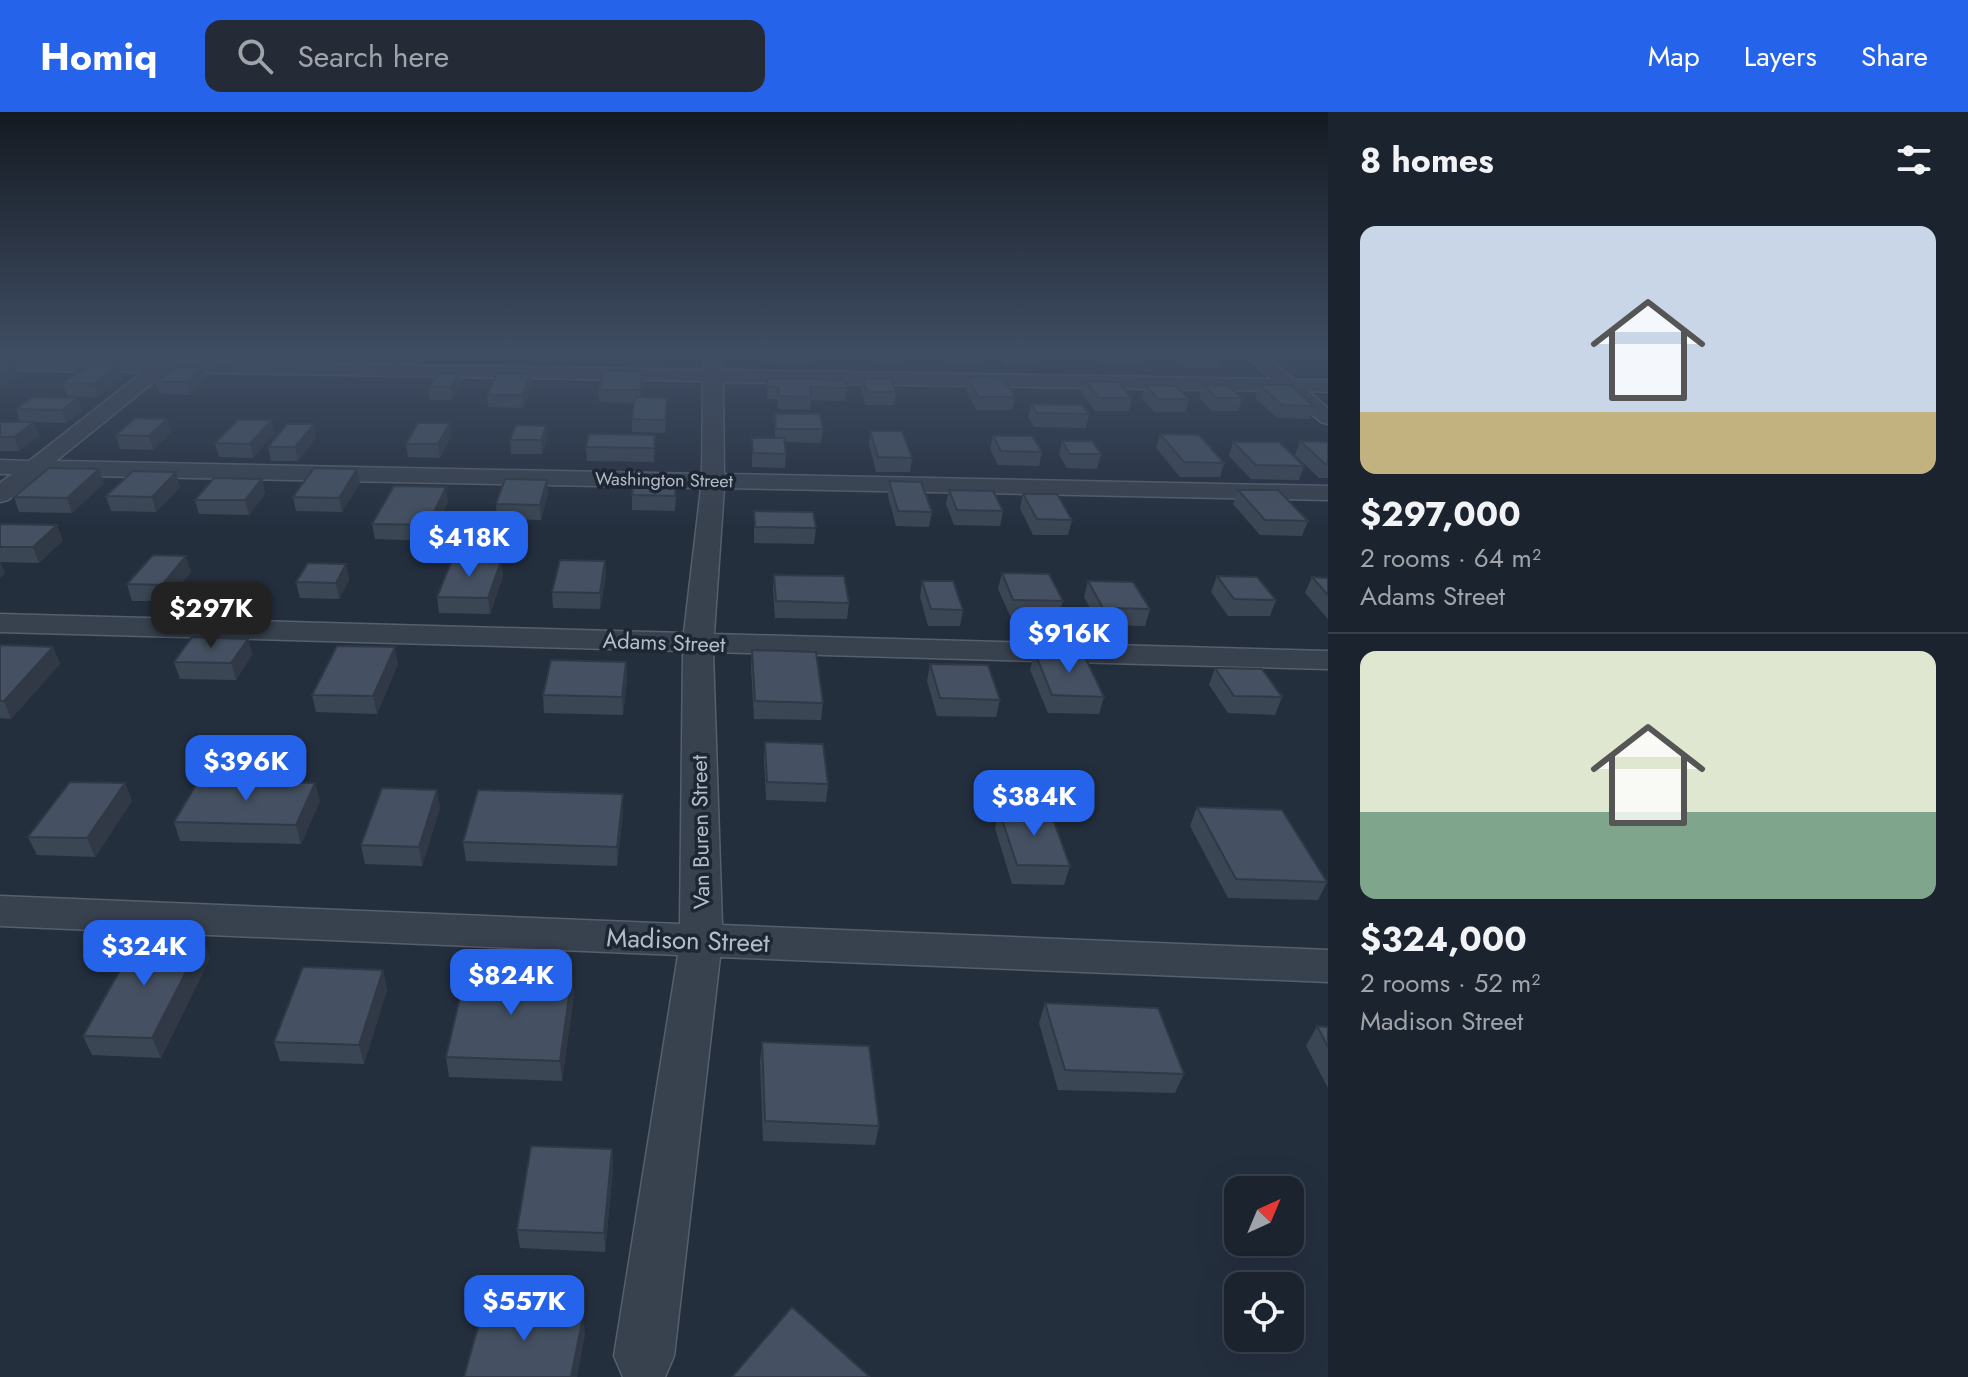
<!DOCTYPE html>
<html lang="en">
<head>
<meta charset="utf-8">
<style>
	:root { --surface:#1b232e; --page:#242b36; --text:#f1f3f6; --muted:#a0a4aa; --line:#39404a; --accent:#2563eb }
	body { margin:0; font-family:Jost,sans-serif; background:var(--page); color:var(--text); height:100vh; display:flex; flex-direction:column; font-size:30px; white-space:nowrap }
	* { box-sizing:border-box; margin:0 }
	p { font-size:26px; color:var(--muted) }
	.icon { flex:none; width:44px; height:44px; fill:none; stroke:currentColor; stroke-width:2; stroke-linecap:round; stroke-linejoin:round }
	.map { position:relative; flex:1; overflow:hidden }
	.side { display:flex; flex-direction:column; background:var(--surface); width:640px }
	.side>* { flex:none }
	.needle { width:52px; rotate:44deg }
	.fabs { position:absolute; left:1224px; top:1064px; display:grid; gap:16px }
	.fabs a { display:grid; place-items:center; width:80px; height:80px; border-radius:16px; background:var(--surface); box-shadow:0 8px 32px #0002,0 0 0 2px var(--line); font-size:40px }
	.price { position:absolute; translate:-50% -68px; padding:0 18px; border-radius:16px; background:var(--accent); color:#fff; font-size:26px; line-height:52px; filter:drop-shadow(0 2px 4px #0008) }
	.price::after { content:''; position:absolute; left:50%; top:48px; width:24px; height:18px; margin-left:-12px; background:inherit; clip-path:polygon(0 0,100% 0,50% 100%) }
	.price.on { background:#222; color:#fff }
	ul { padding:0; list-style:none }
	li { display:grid; align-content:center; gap:16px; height:424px; padding:0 32px }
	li+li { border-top:2px solid var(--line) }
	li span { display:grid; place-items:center; height:248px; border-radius:16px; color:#555 }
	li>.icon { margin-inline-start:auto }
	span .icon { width:144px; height:144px; fill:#fffc; stroke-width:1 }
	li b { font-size:34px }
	h2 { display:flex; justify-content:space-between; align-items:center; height:96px; padding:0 32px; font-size:34px }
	header { display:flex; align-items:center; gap:48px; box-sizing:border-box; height:112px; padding:0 40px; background:var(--accent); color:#fff }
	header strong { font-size:38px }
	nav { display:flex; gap:44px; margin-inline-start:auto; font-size:28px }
	.search { width:560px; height:72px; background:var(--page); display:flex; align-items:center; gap:20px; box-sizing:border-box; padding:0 28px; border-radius:16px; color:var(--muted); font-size:30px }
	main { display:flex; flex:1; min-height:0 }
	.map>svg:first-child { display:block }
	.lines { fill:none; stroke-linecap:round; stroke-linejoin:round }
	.street-casing { stroke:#565f6c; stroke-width:3 }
	.street { fill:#38414e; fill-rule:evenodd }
	.wall { fill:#3b4654 }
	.shaded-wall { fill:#303945 }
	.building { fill:#455162; stroke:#303945; stroke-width:2 }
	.labels { text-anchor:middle; stroke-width:7; stroke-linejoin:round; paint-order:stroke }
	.far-street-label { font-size:18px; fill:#b4bcc9; stroke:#1d2633 }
	.street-label { font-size:22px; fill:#b4bcc9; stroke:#1d2633 }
	.near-street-label { font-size:26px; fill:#b4bcc9; stroke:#1d2633 }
</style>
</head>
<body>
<header>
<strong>Homiq</strong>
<div class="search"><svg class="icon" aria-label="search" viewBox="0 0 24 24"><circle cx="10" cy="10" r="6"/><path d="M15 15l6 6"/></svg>Search here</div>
<nav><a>Map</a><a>Layers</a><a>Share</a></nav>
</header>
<main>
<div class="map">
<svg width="1328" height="1265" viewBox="0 0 1328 1265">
	<rect width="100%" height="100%" fill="#242f3e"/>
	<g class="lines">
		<g class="street-casing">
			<path id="street" d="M705,240h16l1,18 549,9 -30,-27h20l33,28h34v12l-20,-1 20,17v16l-7,-2 -37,-31 -561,-9 1,92 604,12v14l-604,-12 -10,146 614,17v18l-615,-17 9,273 606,25v32l-608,-25 -46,399 -9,21h-42l-9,-21 64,-401 -678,-29v-30l680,28 3,-273 -683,-19v-18l684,19 17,-145 -661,-13 -32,25 -8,2v-19l12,-9h-12v-14l29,1 114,-89 -143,-2v-12l157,3 10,-4 9,4 528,9zM166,260l537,9 -1,93 -646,-13z"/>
		</g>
		<use href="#street" class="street"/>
	</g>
	<path class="wall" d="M128,240h30l-2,2h-27z
		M206,240h31l-2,2h-29z
		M269,240h26l-1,2 -25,-1z
		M310,240h34l-1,2 -32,-1z
		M362,240h31l-2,3h-28z
		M408,240h28l-1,3 -27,-1z
		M531,240h44l-5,10h-39z
		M609,240h28v4l-28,-1z
		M657,240h29l-1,5h-28z
		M771,240h39v9h-38z
		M876,240h28l-1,13h-22z
		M946,240h38l-2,12 -32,-1z
		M999,240h36l1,2 -2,12h-29l-7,-10z
		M1097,240h46l1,2 -3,12h-34l-10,-12z
		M1178,240h39l5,4 -4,12h-31l-10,-10z
		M118,254l4,12 -24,19 -31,-1 -4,-13z
		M643,259v13l-2,13 26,1 -2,35 -33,-1v-13l2,-16 -35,-1v-12z
		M531,262l1,12 -9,22 -35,-1 -1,-12z
		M968,265l47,20 -3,13h-36l-10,-20z
		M767,266l80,10 -2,13 -34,-1 -1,10 -32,-1 -1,-10h-10z
		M863,266l33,14 -2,13h-28l-5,-14z
		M206,268l-16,15 -31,-1 -4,-12z
		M1085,269l47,17 -3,13h-34l-13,-17z
		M460,273l-8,15h-22l-1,-13z
		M1146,273l43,14 -4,13h-31l-12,-14z
		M1203,273l39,13 -4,13h-26l-13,-13z
		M1259,273l55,21 -4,13 -32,-1 -23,-20z
		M78,286l4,13 -16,12 -32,-1 5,14 -20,15h-19v-28l20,-1 -4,-13z
		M1031,292l58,10 -3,14 -52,-1 -6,-10z
		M775,302l48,15 -2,14 -37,-1 2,12 -1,14 -33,-1v-29h23z
		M167,307l4,13 -18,18 -33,-1 -4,-14z
		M271,308l3,14 -21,24 -34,-1 -4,-14z
		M870,319l42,27 -2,14h-34l-7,-28z
		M1160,322l64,29 -4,14h-40l-24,-29z
		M655,323l-1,27 -67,-1 -1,-14z
		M993,324l49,16 -3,14 -41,-1 -8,-16z
		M451,325l-11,21 -32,-1 -2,-13z
		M316,326l-18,23h-27l-3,-14z
		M547,327l-5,15h-31l-1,-14z
		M1062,329l39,13 -4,15 -30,-1 -8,-13z
		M1300,329l28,1v36h-9l-24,-23z
		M1233,330l71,24 -5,14 -48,-1 -22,-23z
		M262,367l3,15 -16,21 -50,-1 -4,-14z
		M889,369l43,31 -3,15 -33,-1 -8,-30z
		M104,371l-32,30 -53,-1 -5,-15z
		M360,371l-18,29 -46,-1 -3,-14z
		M180,375l-24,25 -45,-1 -5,-15z
		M949,378l54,21 -3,15 -46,-1 -8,-21z
		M1238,378l70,31 -6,15 -42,-1 -27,-31z
		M548,382l-7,26 -44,-1 -1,-15z
		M1023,382l49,26 -4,15h-35l-13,-27z
		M632,383h44l-1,16 -43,-1z
		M448,390l-18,39 -55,-2 -3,-15z
		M754,399l62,17 -2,16 -60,-1z
		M0,412l63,16 -24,23 -39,-1 5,11 -5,5z
		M501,449l2,15 -13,38 -51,-1 -2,-16z
		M605,449l1,16 -6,32 -47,-1 -1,-16z
		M346,452l3,16 -10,19 -39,-1 -4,-16z
		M191,460l-24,29h-35l-5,-17z
		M1002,461l61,28 -5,16 -48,-1 -12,-27z
		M774,463l75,28 -2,16 -72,-1 -2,-27z
		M1217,464l59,24 -6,16h-42l-17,-24z
		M1312,465l16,1v41l-23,-26z
		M922,469l41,29 -3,16h-32l-8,-29z
		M1088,469l62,28 -5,17 -46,-1 -15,-28z
		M248,527l4,16 -16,25 -56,-1 -6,-17z
		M0,535h53l7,17 -49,55 -11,-1z
		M752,538l71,53 -2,17 -67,-1 -3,-52z
		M1035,541l69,44 -5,17 -51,-1 -18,-43z
		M626,550l1,17 -4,36 -79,-2 -1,-18z
		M398,552l-21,50 -61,-2 -4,-17z
		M930,552l70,36 -4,17 -59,-1 -10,-35z
		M1215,556l67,29 -7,18 -47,-2 -19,-28z
		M765,630l63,42 -2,18 -60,-2 -2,-40z
		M125,671l7,18 -37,56 -58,-2 -9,-18z
		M320,689l-19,43 -121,-3 -6,-19z
		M1197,695l130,75 -9,18 -90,-2 -38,-72z
		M440,696l-18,58 -57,-2 -4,-19z
		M999,698l71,56 -6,19 -52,-1 -17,-56z
		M623,700l-6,54 -151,-5 -3,-19z
		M210,846l-49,100 -69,-3 -9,-19z
		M383,858l4,20 -23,74 -84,-3 -6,-19z
		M572,863l2,19 -12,87 -113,-4 -3,-20z
		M1045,891l139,71 -9,19 -117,-3 -19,-67z
		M1317,914l11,1v61l-22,-42z
		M762,930l117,84 -4,19 -112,-4 -3,-80z
		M612,1037l1,20 -8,83 -85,-4 -3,-18z"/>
	<path class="shaded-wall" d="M570,240h5l-5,10z
		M14,252l5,12 -19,13v-16z
		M118,254l4,12 -24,19 -4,-13z
		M203,256l3,12 -16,15 -4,-13z
		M643,259v13l-3,19v-13z
		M459,261l1,12 -8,15 -1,-13z
		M531,262l1,12 -9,22 -1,-13z
		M78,286l4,13 -16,12 -4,-13z
		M167,307l4,13 -18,18 -4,-14z
		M271,308l3,14 -21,24 -3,-14z
		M34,310l5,14 -20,15 -5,-14z
		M450,311l1,14 -11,21 -2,-14z
		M314,312l2,14 -18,23 -3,-14z
		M546,314l1,13 -5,15 -1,-14z
		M99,357l5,14 -32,30 -5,-15z
		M357,357l3,14 -18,29 -3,-14z
		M176,360l4,15 -24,25 -4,-15z
		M262,367l3,15 -16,21 -4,-15z
		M547,368l1,14 -7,26 -1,-15z
		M446,375l2,15 -18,39 -2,-16z
		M57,413l6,15 -24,23 -6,-16z
		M186,444l5,16 -24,29 -5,-16z
		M0,449l5,12 -5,5z
		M501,449l2,15 -13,38 -2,-16z
		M605,449l1,16 -6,32v-16z
		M346,452l3,16 -10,19 -3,-16z
		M248,527l4,16 -16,25 -5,-17z
		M53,535l7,17 -49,55 -7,-18z
		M395,535l3,17 -21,50 -4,-18z
		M626,550l1,17 -4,36 -1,-18z
		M125,671l7,18 -37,56 -8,-19z
		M315,671l5,18 -19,43 -5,-19z
		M437,678l3,18 -18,58 -3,-19z
		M623,682v18l-6,54v-19z
		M203,827l7,19 -49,100 -9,-20z
		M383,858l4,20 -23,74 -5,-19z
		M572,863l2,19 -12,87 -2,-20z
		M612,1037l1,20 -8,83 -1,-19z
		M583,1205l2,18 -8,42h-6z"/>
	<path class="building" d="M1006,240h29l1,2h-29z
		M1109,240h34l1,2 -34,-1z
		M1187,240h30l5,4h-32z
		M0,252h14l-14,9z
		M88,253l30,1 -24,18 -31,-1z
		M173,255l30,1 -17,14h-31z
		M604,258l39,1 -3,19h-41z
		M438,261h21l-8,14h-22z
		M497,261l34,1 -9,21h-35z
		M968,265l35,1 12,19h-37z
		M767,266l77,2 3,8 -37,-1 1,10 -32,-1 -1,-9 -11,-1z
		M863,266l28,1 5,13h-29z
		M1085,269l33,1 14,16h-33z
		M1146,273l30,1 13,13h-31z
		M1203,273l25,1 14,12h-26z
		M1259,273h31l24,21 -32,-1z
		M33,285l45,1 -16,12 -46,-1z
		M635,285l32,1 -2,22 -33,-1z
		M1031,292l51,1 7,9 -52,-1z
		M775,302h45l3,15h-47z
		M135,306l32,1 -18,17 -33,-1z
		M238,308h33l-21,24 -35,-1z
		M1,310h33l-20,15h-14v-14z
		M418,311h32l-12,21h-32z
		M287,312h27l-19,23h-27z
		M516,313l30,1 -5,14h-31z
		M870,319h32l10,27 -34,-1z
		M589,322l66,1 -1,13 -68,-1z
		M1160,322l39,1 25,28 -40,-1z
		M993,324h39l10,16 -41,-1z
		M752,326h32l2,16 -33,-1z
		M1062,329h30l9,13h-31z
		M1300,329l28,1v22h-3z
		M1233,330h46l25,24 -48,-1z
		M49,356l50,1 -32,29 -53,-1z
		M314,356l43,1 -18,29 -46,-1z
		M133,359l43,1 -24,25 -46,-1z
		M214,366l48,1 -17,21h-50z
		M505,367l42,1 -7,25 -44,-1z
		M634,368h42l-1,16 -43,-1z
		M889,369l32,1 11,30 -34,-1z
		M394,374l52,1 -18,38 -56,-1z
		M949,378l44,1 10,20 -46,-1z
		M1238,378h40l30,31 -43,-1z
		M1023,382h34l15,26 -35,-1z
		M754,399l59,1 3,16 -61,-1z
		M0,412l57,1 -24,22h-33z
		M153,443l33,1 -24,29 -35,-1z
		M452,448l49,1 -13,37 -51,-1z
		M560,448l45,1 -5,32 -48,-1z
		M308,451l38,1 -10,19 -40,-1z
		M1002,461l47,1 14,27 -50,-1z
		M774,463l70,1 5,27 -73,-2z
		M1217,464l40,1 19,23 -42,-1z
		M1312,465l16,1v17z
		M922,469h31l10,29 -32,-1z
		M1088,469l45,1 17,27 -47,-1z
		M192,525l56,2 -17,24 -57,-1z
		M1,533l52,2 -49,54h-4v-54z
		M337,534l58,1 -22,49 -61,-1z
		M752,538l64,2 7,51 -68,-2z
		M1035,541l49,2 20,42 -52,-2z
		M551,548l75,2 -4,35 -79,-2z
		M930,552l58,1 12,35 -60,-2z
		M1215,556l47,1 20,28 -48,-1z
		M765,630l58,2 5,40 -61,-2z
		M199,668l116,3 -19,42 -122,-3z
		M70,670l55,1 -38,55 -59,-1z
		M382,676l55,2 -18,57 -58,-2z
		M478,678l145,4 -6,53 -154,-5z
		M1197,695l85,3 45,72 -91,-3z
		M999,698l51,1 20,55 -53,-1z
		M139,825l64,2 -51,99 -69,-2z
		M303,855l80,3 -24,75 -85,-3z
		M466,860l106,3 -12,86 -114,-4z
		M1045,891l113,5 26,66 -119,-4z
		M1317,914l11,1v20z
		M762,930l107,4 10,80 -114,-5z
		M531,1034l81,3 -8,84 -87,-3z
		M485,1190l98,15 -12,60h-107z
		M792,1195l78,70h-138z"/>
	<linearGradient id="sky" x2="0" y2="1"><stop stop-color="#141a22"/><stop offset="0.58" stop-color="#3f4d63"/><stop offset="1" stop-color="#3f4d63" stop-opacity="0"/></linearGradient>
	<rect width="1328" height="417" fill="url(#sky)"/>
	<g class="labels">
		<g class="far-street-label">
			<text transform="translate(664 368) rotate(1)" y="6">Washington Street</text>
		</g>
		<g class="street-label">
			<text transform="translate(664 530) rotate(2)" y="8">Adams Street</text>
			<text transform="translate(700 720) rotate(-91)" y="8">Van Buren Street</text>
		</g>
		<g class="near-street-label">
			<text transform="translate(688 828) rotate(2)" y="9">Madison Street</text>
		</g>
	</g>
</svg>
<div class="fabs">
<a><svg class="needle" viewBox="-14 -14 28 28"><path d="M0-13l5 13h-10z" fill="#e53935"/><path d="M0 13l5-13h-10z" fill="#a0a4aa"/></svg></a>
<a><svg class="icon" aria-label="locate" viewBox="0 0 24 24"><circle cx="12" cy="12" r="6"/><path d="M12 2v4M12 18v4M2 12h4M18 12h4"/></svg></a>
</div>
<b class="price" style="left:469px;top:467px">$418K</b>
<b class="price on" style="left:211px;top:538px">$297K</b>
<b class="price" style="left:1069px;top:563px">$916K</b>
<b class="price" style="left:246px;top:691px">$396K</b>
<b class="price" style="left:1034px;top:726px">$384K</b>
<b class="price" style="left:144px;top:876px">$324K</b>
<b class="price" style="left:511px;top:905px">$824K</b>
<b class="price" style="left:524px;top:1231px">$557K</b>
</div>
<section class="side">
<h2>8 homes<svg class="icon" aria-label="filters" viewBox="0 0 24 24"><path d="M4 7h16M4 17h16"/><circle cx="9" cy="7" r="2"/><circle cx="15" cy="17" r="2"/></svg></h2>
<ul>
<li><span style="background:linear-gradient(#c9d6e8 75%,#c2b280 0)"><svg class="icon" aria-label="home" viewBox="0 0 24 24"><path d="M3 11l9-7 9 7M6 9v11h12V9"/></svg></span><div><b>$297,000</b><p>2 rooms · 64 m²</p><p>Adams Street</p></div></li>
<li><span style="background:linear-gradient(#dfe7d0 65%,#7fa58c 0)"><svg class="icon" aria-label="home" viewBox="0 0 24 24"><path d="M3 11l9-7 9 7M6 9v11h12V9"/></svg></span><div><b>$324,000</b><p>2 rooms · 52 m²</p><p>Madison Street</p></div></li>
</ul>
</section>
</main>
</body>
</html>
